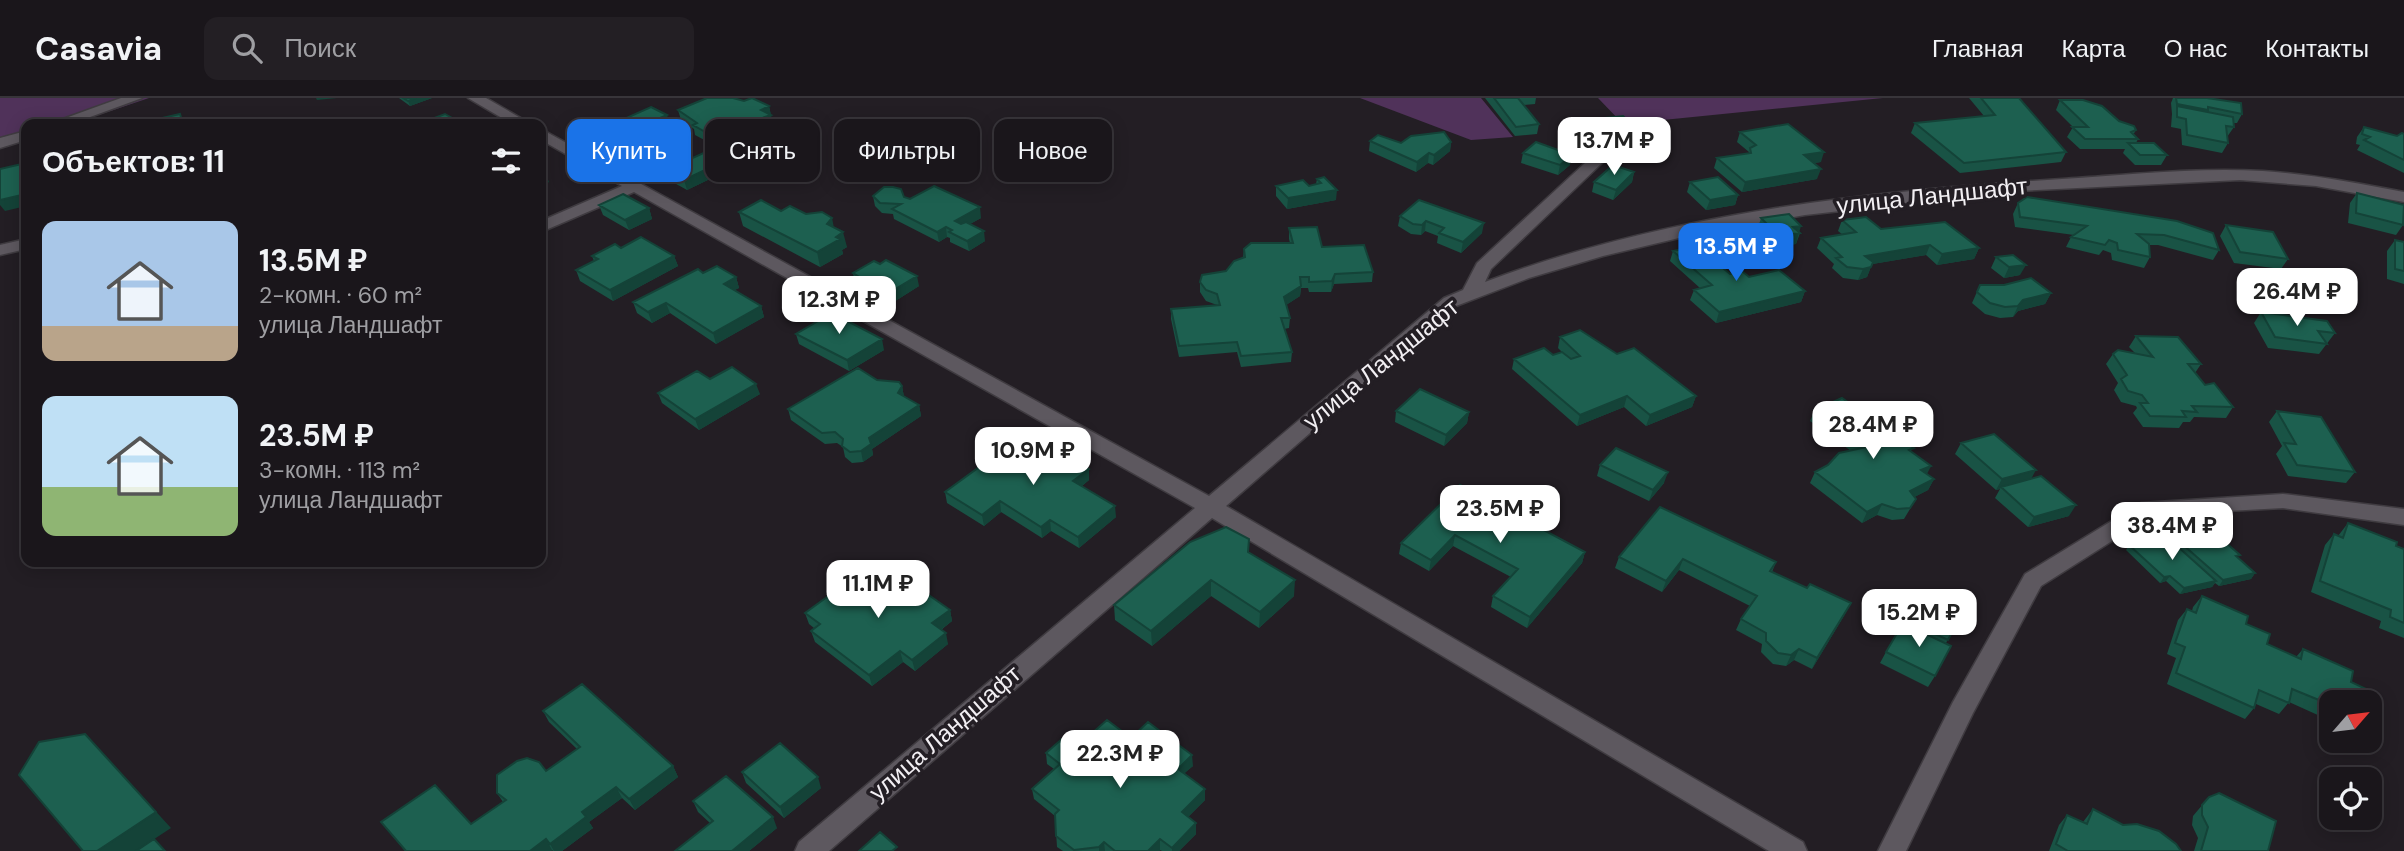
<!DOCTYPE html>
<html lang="ru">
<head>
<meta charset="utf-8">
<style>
	:root { --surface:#1a161b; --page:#231f24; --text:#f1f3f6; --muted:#9f9fa3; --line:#38353a; --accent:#1a73e8 }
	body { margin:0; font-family:"DM Sans",sans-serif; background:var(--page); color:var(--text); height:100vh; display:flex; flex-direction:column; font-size:26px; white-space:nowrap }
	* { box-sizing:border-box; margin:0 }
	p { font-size:23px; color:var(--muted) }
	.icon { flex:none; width:38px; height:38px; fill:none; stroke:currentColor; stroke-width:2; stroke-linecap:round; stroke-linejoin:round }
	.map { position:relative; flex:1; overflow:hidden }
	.drawer { position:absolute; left:21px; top:21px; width:525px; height:448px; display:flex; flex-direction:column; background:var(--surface); border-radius:14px; box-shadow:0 4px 18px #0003,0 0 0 2px var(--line) }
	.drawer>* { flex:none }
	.banner { position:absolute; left:567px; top:21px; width:665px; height:63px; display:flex; gap:14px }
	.needle { width:46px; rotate:62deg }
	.buttons { position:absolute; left:2319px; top:592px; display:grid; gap:14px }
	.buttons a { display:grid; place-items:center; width:63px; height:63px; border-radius:14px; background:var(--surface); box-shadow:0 4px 18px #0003,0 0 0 2px var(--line); font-size:35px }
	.price { position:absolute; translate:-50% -60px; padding:0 16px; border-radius:14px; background:#fff; color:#222; font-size:23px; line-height:46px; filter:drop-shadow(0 2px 4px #0008) }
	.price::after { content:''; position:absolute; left:50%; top:42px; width:21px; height:16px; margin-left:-10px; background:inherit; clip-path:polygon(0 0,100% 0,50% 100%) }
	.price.selected { background:var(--accent); color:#fff }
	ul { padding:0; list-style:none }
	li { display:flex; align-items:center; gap:21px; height:175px; padding:0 21px }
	li span { display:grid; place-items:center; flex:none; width:196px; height:140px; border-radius:14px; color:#555 }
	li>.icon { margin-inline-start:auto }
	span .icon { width:84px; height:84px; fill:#fffc; stroke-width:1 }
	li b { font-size:30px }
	h2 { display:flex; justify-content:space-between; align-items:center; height:84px; padding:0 21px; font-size:30px }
	.tag { padding:0 24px; border-radius:14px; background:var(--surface); box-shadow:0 4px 18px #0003,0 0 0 2px var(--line); font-size:24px; line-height:63px }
	.tag.selected { background:var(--accent); color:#fff }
	header { display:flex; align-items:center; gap:42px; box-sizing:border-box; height:98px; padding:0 35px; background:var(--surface); border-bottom:2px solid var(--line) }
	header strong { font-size:33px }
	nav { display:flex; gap:38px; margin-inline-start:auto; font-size:24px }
	.search { width:490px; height:63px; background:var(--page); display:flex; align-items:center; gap:18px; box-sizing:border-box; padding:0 24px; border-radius:14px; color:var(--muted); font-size:26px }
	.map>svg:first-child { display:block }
	.green { fill:#50325a }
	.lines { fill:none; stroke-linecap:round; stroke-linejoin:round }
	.minor-casing { stroke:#3f3b40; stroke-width:3 }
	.minor { fill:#5d585f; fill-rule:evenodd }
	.wall { fill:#195345 }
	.shaded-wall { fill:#144338 }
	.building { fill:#1d6050; stroke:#144338; stroke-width:2 }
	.labels { text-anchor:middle; stroke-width:7; stroke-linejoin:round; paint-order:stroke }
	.street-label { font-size:24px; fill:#f2eff3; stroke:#231e24 }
</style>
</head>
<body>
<header>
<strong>Casavia</strong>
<div class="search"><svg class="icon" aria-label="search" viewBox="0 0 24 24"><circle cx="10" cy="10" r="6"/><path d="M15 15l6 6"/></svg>Поиск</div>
<nav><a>Главная</a><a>Карта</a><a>О нас</a><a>Контакты</a></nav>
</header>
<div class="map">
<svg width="2404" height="753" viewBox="0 0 2404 753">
	<rect width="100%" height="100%" fill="#231e24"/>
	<path class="green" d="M0,0h149l-77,26h-46v16l-26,8z
		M1360,0h121l32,39 -42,3z
		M1598,0h285l-260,26z"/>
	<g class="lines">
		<g class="minor-casing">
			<path id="minor" d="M121,0h21l-71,26h-22z
				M468,0h18l45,26h-19z
				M541,31l668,367 235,-198 19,-8 14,-27 108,-100 -21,-11 8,-5 31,15 -112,107 -6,13c182,-69 384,-91 577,-103 66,-4 134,-12 201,-8 47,3 94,12 141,21v10l-88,-16 -76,-6 -222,11 -213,24 -105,18 -97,23 -74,22 -73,28 -230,200 577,336 4,9h-38l-557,-333 -383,333h-34l4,-9 396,-334 -561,-316 -93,40v-11l81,-35 -81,-46z
				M26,33v9l-26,8v-10z
				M26,141v10l-26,6v-10z
				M2283,396l121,15v16l-121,-17 -130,7 -112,71 -68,127 -67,138h-28l75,-149 72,-128 116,-71z"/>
		</g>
		<use href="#minor" class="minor"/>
	</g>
	<path class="wall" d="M399,0h33l-22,8z
		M1485,0h51l-1,6 -11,1 15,19 -2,10 -22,2z
		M1969,0h50l47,54 -5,10 -101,11 -49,-40 4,-10 69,-7z
		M2173,0h34l35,16 -5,9h-4l1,4 -7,10 1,6 -6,10 -40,-8 -1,-16 -10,-2 1,-13 -1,-11z
		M2060,2l59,21 17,9 -3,5 5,4 -2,4 31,12 -6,10h-26l-12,-12 2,-4h-45l-13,-12 6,-10 -17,-17z
		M744,3l25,5 3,15 7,11 -39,19 -25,-10 -5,2 -15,-8 -1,-6 -13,-9 -3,-10z
		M1586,22l52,13 -2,10 -38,4 -14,-17z
		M670,27l-54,24 -16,-8 -3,-10z
		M2364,29l33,9 7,-2v39l-47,-23 3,-5 -4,-1 1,-7z
		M1740,34l81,30 -7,1 3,16 -75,13 -28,-24 3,-10 32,-5v-1l-12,-10z
		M1370,43l31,2 50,-1 -1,9 -17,14 -5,-2 -12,9 -47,-21z
		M1523,55l47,12 -12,10 -37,-12z
		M739,56l2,10 -54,26 -18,-10 -3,-10z
		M1634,74l-2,10 -19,18 -21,-8 2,-10z
		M1317,81l19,21 -49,9 -11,-13v-10h33l7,-2z
		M1690,84l48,13 -3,10 -29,5 -19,-18z
		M2357,95l46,32 -7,10 -48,-12 2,-20z
		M873,98l31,1 6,2 71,19 -11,6 15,17 -16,10 -19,-9v-4l-3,-1 -8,5 -45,-23 -1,-5 -11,-1 -7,-7z
		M2027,99l192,53 -6,10 -55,-15h-8v12l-6,11 -32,-8 -1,-7 -8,-3 -4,5 -33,-8 5,-10 3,-2 -59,-8 -2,-13 5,-11z
		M599,107l50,3 3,11 -23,11 -26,-15z
		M781,113l53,17 13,19 -5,3 1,4 -23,13 -77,-41 -4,-14z
		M1400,118l82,17 -21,20 -24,-10 1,-7 -13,-5 -4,4 -10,-1 -13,-8z
		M1761,120l37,14 2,1 -4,11 -20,3 -18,-19z
		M1842,122l39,9 98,19 -5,11 -37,6 -11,-10 -54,9 -5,13 -9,3 -15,-2 -11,-10 2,-4 -17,-16 4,-10 22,-3 -5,-4z
		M2226,127l62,34 -7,10 -47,-6 -14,-27z
		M1289,130l33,19 51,25 -1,10 -38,2 -3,8h-22l-1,-4h-7l-1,8 -14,9 4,13 -1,10 -5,1 8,23 -1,10 -50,5 -4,-15 -58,5 -8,-38v-10l46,-4 -11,-4 -6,-9v-10l26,-11 17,-13 1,-9 46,-6 -1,-4z
		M2395,142l9,2v42l-17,-5v-28z
		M621,150l53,8 4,10 -65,35 -33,-20 -4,-11 18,-9 -2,-5z
		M1673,153l57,23 19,3 56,14 -4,11 -85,21 -26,-23 4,-10 6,-2 -30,-27z
		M1996,159l24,18 -16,3 -13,-10z
		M703,175l33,4 3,11 -5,2 27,16 3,11 -48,27 -46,-31 -18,10 -15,-10 -4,-11z
		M853,175l66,13 -30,19 -34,-21z
		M1980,187l71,8 -6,11 -27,7 -5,6 -13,1 -15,-4 -13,-11z
		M2261,214l74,21 -16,21 -51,-6 -14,-25z
		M796,236l88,16 -35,21 -50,-27z
		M2136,238l65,28 -6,9 10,12 28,22 -7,11 -32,-1 -4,5h-7l-4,6 -36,-1 -10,-14 4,-5 -1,-2 -15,-4 -7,-12 4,-7 -12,-19 7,-10 22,-1 -6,-6z
		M1560,239l57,17 79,42 -4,11 -46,19 -22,-19 -47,19 -65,-57 2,-10 39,-4 9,-3 -4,-4z
		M710,281l50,15 -61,36 -37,-27 -4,-10z
		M877,282l25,6 2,11 15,8 2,11 -49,33 1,6 -10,7 -11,1 -7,-6 -2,-10 -6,-4 -12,1 -34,-24 -3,-11z
		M1815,312l94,35 3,7 15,22 7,5 -6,11 -14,7 2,2 -12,20 -12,1 -15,-5 -15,8 -52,-40 5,-11 13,-7 23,-14 -41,-30z
		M1396,313l73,1 -2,11 -23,23 -49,-24z
		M2277,313l78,61 -9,11 -58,-7 -12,-22 6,-8 -13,-24z
		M1961,345l70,36 38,37 -41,11 -33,-29 5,-9 -4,1 -41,-36z
		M1600,367l64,18 -15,18 -52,-25z
		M1089,371v11l-7,6 34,31 -37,31 -28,-17 -9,7 -41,-26 -17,14 -37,-23 -2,-11z
		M1503,409l40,12 -2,10 44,23 -3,11 -55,65 -36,-21 2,-11 18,-19 -58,-31 -24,25 -30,-17 2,-11z
		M2348,425l56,26v89l-25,-10 2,-7 -70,-29 14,-47 9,-11 4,2z
		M2173,438l65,22 17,15 -4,6 -32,7 -4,-3 -3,4 -32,7 -14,-13 -6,2 -34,-33 3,-5 41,-5z
		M1248,454l46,44 -35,32 -48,-32 -59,50 -37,-26 -1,-15z
		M1619,459l157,5 -4,10 73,42 -33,55 -18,-9 -8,6 -13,-2 -12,-12 1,-8 -26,-14 5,-11 9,-13 -71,-36 -17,22 -47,-24z
		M877,484l73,28 2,11 -11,9 7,14 -33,27 -12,-9 -31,24 -57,-44 -4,-11 3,-3 -5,-4 -4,-11z
		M2202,498l44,28 21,20 29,13 7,-8 28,53v19l-42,-19 -10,12 -23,-10 -2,4 -9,11 -78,-35 9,-26 -9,-4 11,-34 9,-11 5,2 1,-4z
		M1960,519l-14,26 -11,33 -7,11 -48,-24 6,-11 30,-23 2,-3z
		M543,613l130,55 5,11 -43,33 -13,-12 -33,24 4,6 -31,23h-9l-1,-1 -1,1h-146l-24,-29 90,2 32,-22 -6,-9 49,-22 31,-22 -28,-27z
		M1131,640l62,28 -9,7 21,27 -17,17 8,17 -17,17h-17l-2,-1 -1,1h-96l-6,-4 -2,-31 -21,-17 -2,-10 22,-20 -7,-5 -1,-11 36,-11z
		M742,674l79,16 -37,30 -38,-35z
		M2209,699l59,54h-74l4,-13 -6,-13 1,-9z
		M693,703l84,27 -28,23h-74l35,-28 -12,-11z
		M2093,711l30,16 58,26h-132l10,-26 8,-10 16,7z"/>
	<path class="shaded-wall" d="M316,0h21l-20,2z
		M416,0h16l-22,8 -2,-5z
		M769,8l4,18 4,-1 2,9 -39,19 -3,-10 24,-31z
		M667,17l3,10 -54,24 -3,-10z
		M712,33l3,10 -5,2 -3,-10z
		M1451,44l-1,9 -17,14 1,-10z
		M1824,54l-3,10 -20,3 3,-10z
		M1429,55l-1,10 -12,9 1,-10z
		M739,56l2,10 -54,26 -3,-10z
		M1572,57l-2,10 -12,10 2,-10z
		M1821,71l-4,10 -75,13 3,-10z
		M545,74l4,10 -8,5v-13z
		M1634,74l-2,10 -19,18 3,-10z
		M1337,92l-1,10 -49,9 1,-11z
		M26,96v12l-21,5 -5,-6v-5z
		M1738,97l-3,10 -29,5 4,-10z
		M980,109l1,11 -24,13 -2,-10z
		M649,110l3,11 -23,11 -4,-10z
		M832,120l3,15 -8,-9z
		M1426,123l-1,10 -4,4 1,-10z
		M1484,125l-2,10 -21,20 2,-11z
		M1801,128l-5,18 -20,3 3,-11 14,-9z
		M946,129l1,10 -8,5 -2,-10z
		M984,133l1,10 -16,10 -2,-10z
		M843,134l4,15 -5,3 1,4 -23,13 -3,-15 19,-15z
		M1930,147l-4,10 -65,11 4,-10z
		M1979,150l-5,11 -37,6 5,-11z
		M674,158l4,10 -65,35 -3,-11z
		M2026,167l-6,10 -16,3 5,-11z
		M1871,169l-4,10 -9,3 5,-11z
		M1335,176l-1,10 -3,8 1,-11z
		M917,178l2,10 -30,19 -2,-11z
		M736,179l3,11 -12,6 -3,-10z
		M1301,188l-1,10 -17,11 1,-10z
		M1805,193l-4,11 -85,21 3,-11z
		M2051,195l-6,11 -27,7 -5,6 5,-11 5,-6z
		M666,205l4,10 -18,10 -4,-11z
		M761,208l3,11 -48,27 -3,-11z
		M882,241l2,11 -35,21 -2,-11z
		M756,286l4,10 -61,36 -4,-11z
		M902,288l2,11 -6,-4z
		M1627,298l-3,11 -47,19 3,-11z
		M1696,298l-4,11 -46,19 4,-11z
		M919,307l2,11 -49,33 1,6 -10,7 -2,-11 8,-13z
		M1469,314l-2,11 -23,23 2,-11z
		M1931,368l-5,10 -5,-6z
		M1089,371v11l-15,12 -1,-11z
		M2036,372l-6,11 -29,6 -1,2 -4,1 6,-11z
		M1668,374l-4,11 -15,18 4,-11z
		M1934,381l-6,11 -23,12 5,-11z
		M1000,403l1,11 -17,14 -2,-11z
		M1882,406l-5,11 -15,8 5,-11z
		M2076,407l-7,11 -41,11 6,-10z
		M1115,408l1,11 -37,31 -1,-11z
		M1543,421l-2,11 -5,-4z
		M1050,422l1,11 -9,7 -1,-11z
		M1455,437l-2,11 -24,25 2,-11z
		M1585,454l-3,11 -55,65 3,-11z
		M1683,461l-4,11 -17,22 4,-11z
		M2255,475l-4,6 -32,7 4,-6z
		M2170,478l-4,5 -6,2 4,-6z
		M1211,482v16l-59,50 -1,-15z
		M1295,482l-1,16 -35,32 1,-16z
		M2216,483l-4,6 -32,7 4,-6z
		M1851,505l-6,11 -33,55 5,-11z
		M950,512l2,11 -17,13 -3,-11z
		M946,535l2,11 -33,27 -3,-11z
		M1799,551l-5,11 -8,6 5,-11z
		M900,553l3,11 -31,24 -3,-11z
		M85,636l86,94 -35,23h-39z
		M1192,657l1,11 -15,13v-10z
		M673,668l5,11 -43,33 -6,-11z
		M818,679l3,11 -37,30 -4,-11z
		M616,689l6,11 -33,24 4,6 -31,23h-8l-4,-7 32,-32z
		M1205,691v11l-23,23v-11z
		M773,719l4,11 -28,23h-17z
		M1196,725v11l-17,17h-7v-3z
		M546,741l6,11 -1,1h-21z
		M1160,741v11l-1,1h-11z
		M1104,744l1,9h-6v-4z"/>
	<path class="building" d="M403,0h13l-8,3z
		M707,0h26l11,3 8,-3 17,8 -8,4 10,5 -6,2 12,6 -40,18 -25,-10 -5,2 -14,-8 4,-2 -19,-13z
		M1494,0h24l21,26 -23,3z
		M1981,0h38l47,54 -102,11 -49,-40 80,-8z
		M2176,0h31l34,5 1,11 -34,-7v3l-31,-6z
		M2060,2h23l19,6 17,15 15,5 2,4 -5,2 7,7h-53l-13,-12h16z
		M2177,8l56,11 1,10 -8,-1 2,17 -41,-8 -1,-16 -9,-2z
		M651,9l16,8 -54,24 -16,-8z
		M180,16l3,10h-47z
		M445,16l18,10h-45z
		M1623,18l15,17 -37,4 -15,-17z
		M1788,26l36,28 -20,3 17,14 -76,13 -28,-24 34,-5 -1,-5 6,-3 -16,-13z
		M2364,29l33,9 5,-3 2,1v26l-40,-20 6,-3 -8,-3z
		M1444,34l7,10 -17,13 -5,-2 -12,9 -47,-21 8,-6 23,8 10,-7z
		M1536,44l36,13 -12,10 -37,-12z
		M2128,45h26l13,12h-27z
		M721,47l18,9 -55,26 -18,-10z
		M26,65v31l-26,6v-31z
		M1613,67l21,7 -18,18 -22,-8z
		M1324,79l13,13 -49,8 -12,-12 27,-6 6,6 12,-3 -4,-4z
		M1718,79l20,18 -28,5 -20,-18z
		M934,88l46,21 -25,14 6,3 5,-2 18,9 -17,10 -18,-9 3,-2 -6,-3 -9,5 -45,-23 9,-5 -21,-1 -7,-7 11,-9h9l8,2 3,8 6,2z
		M2357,95l47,12 -1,20 -47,-12z
		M623,96l26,14 -24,12 -26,-15z
		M2027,99l150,24 36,12 6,17 -55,-15 -27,-1 12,10 1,13 -32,-7 -1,-7 -8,-3 -4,5 -34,-8 16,-11 -67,-9 -2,-14z
		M761,102l20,11 9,-5 16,8 16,-2 10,6 -5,6 16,8 -7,5 4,2 -23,13 -78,-40z
		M1419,102l65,23 -21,19 -24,-9 5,-5 -18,-7 -4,4 -9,-1 -13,-8z
		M1789,116l12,12 -8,1 7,6 -21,3 -18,-18z
		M1866,119l15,12 64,-7 34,26 -37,6 -12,-9 -65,11 8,6 -2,5 -8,2 -16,-2 -11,-9 6,-1 -21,-19 35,-6 -14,-12z
		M2226,127l47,7 15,27 -48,-7z
		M1317,129l5,20 42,-2 9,27 -38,2 -3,7 -23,1v-5h-9l1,9 -17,11 6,21h-9l11,34 -51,4 -4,-14 -58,4 -8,-37 49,-4 -3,-11 -11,-4 -6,-8 2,-7 24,-4 8,-10 11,-4 -1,-8 7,-6h42l-4,-15z
		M641,139l33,19 -64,34 -34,-20 22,-11 -6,-3 23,-12 6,4z
		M2395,142l9,2v29l-9,-2z
		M1696,148l34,28 12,-3 7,6 30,-7 26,21 -86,21 -25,-22 18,-5 -39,-34z
		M2013,157l13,10 -17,2 -13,-10z
		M886,162l31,16 -30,18 -34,-21 21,-12 6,3z
		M717,168l19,11 -12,7 37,22 -48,27 -47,-30 -18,9 -15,-10 65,-33 5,4z
		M2031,180l20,15 -28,7 -5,6 -13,1 -15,-4 -13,-11 3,-7h24z
		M2261,214l66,9 8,12 -17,-2 9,13 -52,-7z
		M832,215l50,26 -35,21 -51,-26z
		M1580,232l37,24 17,-6 62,48 -46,19 -23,-19 -47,19 -66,-56 30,-11 9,7 9,-3 9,7 9,-3 -20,-19z
		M2136,238l42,1 23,27h-13l17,21 9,-2 19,24 -41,-1 5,6 -15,-1 4,6 -36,-1 -10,-13h8l-6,-8 -14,-4 -7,-12 6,-4 -14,-21 5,-4 35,7z
		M732,269l24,17 -61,35 -37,-26 39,-22 13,8z
		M858,270l19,12 22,2 3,4 -4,7 21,12 -50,33 2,6 -10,7 -11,1 -8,-6 1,-7 -8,-7 -13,1 -34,-24z
		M1420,291l49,23 -23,23 -50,-24z
		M1842,300l39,27 24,5 7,9 -3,6 5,3 -5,2 22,16 -10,4 13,9 -24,12 6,8 -6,9 -13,1 -15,-5 -15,8 -52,-40 13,-7 11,-12 28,-6 -52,-37z
		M2277,313l44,6 34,55 -58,-7 -13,-22 12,1z
		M1026,335l63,36 -16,12 42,25 -37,31 -28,-17 -9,7 -41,-26 -18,14 -37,-23z
		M1994,336l42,36 -34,9 -41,-36z
		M1616,350l52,24 -15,18 -53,-25z
		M2041,378l35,29 -42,12 -33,-30z
		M1460,387l43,22 6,-6 34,18 -7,7 49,26 -55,65 -37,-21 25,-27 -63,-34 -24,25 -30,-17z
		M1660,409l116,55 -6,9 37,17 3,-4 41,19 -34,55 -18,-9 -8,6 -13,-2 -12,-12v-8l-25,-14 16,-23 -74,-37 -17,22 -47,-24z
		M2348,425l49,19 -1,4 8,3v74l-14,-6 1,-7 -71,-29 14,-47 9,4z
		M1226,429l23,12 -1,13 47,28 -35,32 -49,-32 -60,51 -37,-26 76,-63z
		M2209,430l31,27 -4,1 19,17 -32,7 -50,-44z
		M2167,439l49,44 -32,7 -14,-12 -6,1 -35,-32z
		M893,472l57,40 -18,13 14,10 -34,27 -12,-9 -31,24 -58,-44 9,-7 -15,-11 58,-42 14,11z
		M2202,498l46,20 -2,8 24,10 -3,10 34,15 2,-10 50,22 -2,11 15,7 -3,13h-32v3l-39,-16 -3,14 -30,-13 -5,18 -78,-35 9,-26 -10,-4 12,-34 9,4z
		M1931,506l29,13 -12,23 -30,-14z
		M1903,525l48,23 -16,30 -49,-24z
		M582,586l91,82 -44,33 -13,-12 -34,25 4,5 -36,27 -4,-5 -16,12h-124l-25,-29 54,-37 36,39 35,-24 -9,-7v-18l20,-14 10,-3 12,4 7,9 34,-24 -37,-36z
		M1107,622l24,18 17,-16 44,33 -14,14 27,20 -23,23 14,11 -24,25 -12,-9 -12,12h-33l-11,-9 -5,5 -25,3 -18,-14 -1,-22 4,-4 -27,-21 28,-25 -14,-11 24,-21 12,10z
		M85,636l71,78 -59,39h-14l-64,-76 20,-33z
		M780,645l38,34 -38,30 -38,-35z
		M726,678l47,41 -41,34h-57l38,-30 -20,-20z
		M2219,695l57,28 -8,30h-67l7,-24 -6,-12v-10l7,-8z
		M2093,711l30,16 14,-1 22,7 17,13 5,7h-113l-12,-7 11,-29 20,9z
		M880,734l17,15 -5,4h-33z
		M154,741l11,12h-29z"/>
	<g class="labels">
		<g class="street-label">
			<text transform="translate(1932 98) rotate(-6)" y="8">улица Ландшафт</text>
			<text transform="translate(1381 266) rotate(-39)" y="8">улица Ландшафт</text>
			<text transform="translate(945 635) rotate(-41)" y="8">улица Ландшафт</text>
		</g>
	</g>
</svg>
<div class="buttons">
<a><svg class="needle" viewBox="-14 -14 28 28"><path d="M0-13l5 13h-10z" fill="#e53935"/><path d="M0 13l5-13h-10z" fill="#9f9fa3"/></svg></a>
<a><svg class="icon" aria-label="locate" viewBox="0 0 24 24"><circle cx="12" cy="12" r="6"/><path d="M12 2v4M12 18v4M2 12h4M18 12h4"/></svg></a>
</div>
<b class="price" style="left:1614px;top:79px">13.7M ₽</b>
<b class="price selected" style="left:1736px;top:185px">13.5M ₽</b>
<b class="price" style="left:2297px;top:230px">26.4M ₽</b>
<b class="price" style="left:839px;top:238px">12.3M ₽</b>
<b class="price" style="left:1873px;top:363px">28.4M ₽</b>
<b class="price" style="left:1033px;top:389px">10.9M ₽</b>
<b class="price" style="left:1500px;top:447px">23.5M ₽</b>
<b class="price" style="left:2172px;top:464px">38.4M ₽</b>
<b class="price" style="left:878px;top:522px">11.1M ₽</b>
<b class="price" style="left:1919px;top:551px">15.2M ₽</b>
<b class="price" style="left:1120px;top:692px">22.3M ₽</b>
<div class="banner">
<a class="tag selected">Купить</a>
<a class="tag">Снять</a>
<a class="tag">Фильтры</a>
<a class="tag">Новое</a>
</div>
<section class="drawer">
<h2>Объектов: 11<svg class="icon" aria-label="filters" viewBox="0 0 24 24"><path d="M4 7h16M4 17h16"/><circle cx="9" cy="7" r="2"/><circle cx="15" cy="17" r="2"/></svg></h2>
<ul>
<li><span style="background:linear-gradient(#a9c7e8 75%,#b9a48a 0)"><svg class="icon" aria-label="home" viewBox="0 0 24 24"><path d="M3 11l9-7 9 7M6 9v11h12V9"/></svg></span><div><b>13.5M ₽</b><p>2-комн. · 60 m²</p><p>улица Ландшафт</p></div></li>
<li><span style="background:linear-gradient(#bfe0f5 65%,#8fb573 0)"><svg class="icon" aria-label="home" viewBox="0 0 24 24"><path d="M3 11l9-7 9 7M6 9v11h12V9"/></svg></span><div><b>23.5M ₽</b><p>3-комн. · 113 m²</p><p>улица Ландшафт</p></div></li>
</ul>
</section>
</div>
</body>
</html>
